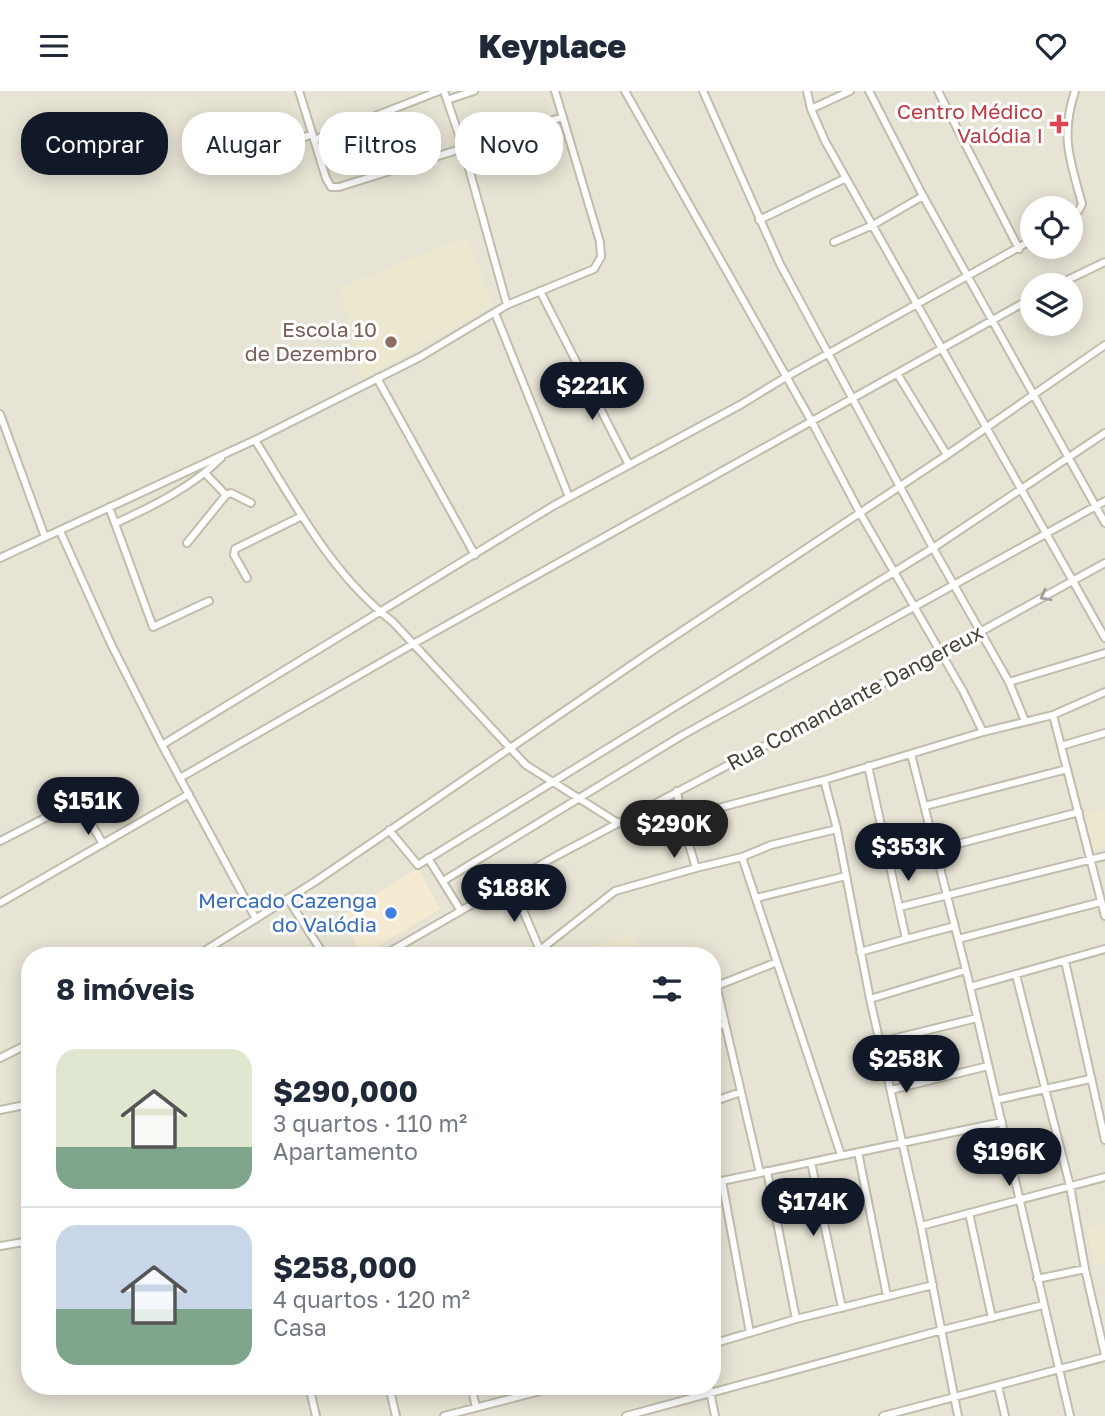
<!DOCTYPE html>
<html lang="pt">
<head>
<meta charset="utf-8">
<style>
	:root { --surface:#fff; --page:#f6f6f7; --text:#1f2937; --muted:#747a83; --line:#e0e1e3; --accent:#111827 }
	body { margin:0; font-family:"Golos Text",sans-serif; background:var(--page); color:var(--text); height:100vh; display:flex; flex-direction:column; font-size:26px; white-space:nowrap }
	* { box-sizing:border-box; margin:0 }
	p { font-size:23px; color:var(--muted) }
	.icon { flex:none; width:38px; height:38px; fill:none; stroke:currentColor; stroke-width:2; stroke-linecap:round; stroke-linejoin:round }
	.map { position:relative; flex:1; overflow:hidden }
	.side { position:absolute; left:21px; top:856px; width:700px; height:448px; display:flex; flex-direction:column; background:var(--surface); border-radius:28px; box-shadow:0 4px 18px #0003 }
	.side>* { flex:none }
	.banner { position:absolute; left:21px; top:21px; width:700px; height:63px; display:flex; gap:14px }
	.fabs { position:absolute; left:1020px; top:105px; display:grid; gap:14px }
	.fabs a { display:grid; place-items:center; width:63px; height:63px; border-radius:50%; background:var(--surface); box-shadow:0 4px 18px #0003; font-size:35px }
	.price { position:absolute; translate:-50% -60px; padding:0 16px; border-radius:24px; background:var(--accent); color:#fff; font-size:23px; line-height:46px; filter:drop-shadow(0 2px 4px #0008) }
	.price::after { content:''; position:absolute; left:50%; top:42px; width:21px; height:16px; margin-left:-10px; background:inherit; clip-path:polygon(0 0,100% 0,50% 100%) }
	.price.active { background:#222; color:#fff }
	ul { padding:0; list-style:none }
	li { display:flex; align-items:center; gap:21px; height:175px; padding:0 35px }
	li+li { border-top:2px solid var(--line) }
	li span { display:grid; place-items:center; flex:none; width:196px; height:140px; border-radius:21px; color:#555 }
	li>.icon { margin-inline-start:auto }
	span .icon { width:84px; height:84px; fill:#fffc; stroke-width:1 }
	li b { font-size:30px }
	h2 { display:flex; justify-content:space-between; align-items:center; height:84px; padding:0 35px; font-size:30px }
	.pill { padding:0 24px; border-radius:28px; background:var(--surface); box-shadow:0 4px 18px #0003; font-size:24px; line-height:63px }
	.pill.active { background:var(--accent); color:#fff }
	header { display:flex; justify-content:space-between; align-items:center; height:91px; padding:0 35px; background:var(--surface); font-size:32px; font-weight:800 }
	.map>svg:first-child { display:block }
	.residential { fill:#e7e4d5; fill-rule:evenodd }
	.commercial { fill:#f5ebd2 }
	.education { fill:#ece8d0 }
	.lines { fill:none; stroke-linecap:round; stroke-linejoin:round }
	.minor-casing { stroke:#c1bdac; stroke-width:10 }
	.minor { stroke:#fff; stroke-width:6 }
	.oneway { stroke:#a2a09a }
	.health-dot { fill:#e0444e; stroke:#fff; stroke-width:2.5 }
	.education-dot { fill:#8d6e63; stroke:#fff; stroke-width:2.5 }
	.shop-dot { fill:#3f7fe0; stroke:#fff; stroke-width:2.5 }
	.labels { text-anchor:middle; stroke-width:6; stroke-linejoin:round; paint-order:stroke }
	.health-label { font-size:21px; fill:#be3a42; stroke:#fff; text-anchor:end }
	.education-label { font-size:21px; fill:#785e54; stroke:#fff; text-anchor:end }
	.street-label { font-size:21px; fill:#464236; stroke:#fff }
	.shop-label { font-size:21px; fill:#366cbe; stroke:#fff; text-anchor:end }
</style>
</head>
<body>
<header><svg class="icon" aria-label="menu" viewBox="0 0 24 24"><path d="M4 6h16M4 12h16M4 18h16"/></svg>Keyplace<svg class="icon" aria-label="heart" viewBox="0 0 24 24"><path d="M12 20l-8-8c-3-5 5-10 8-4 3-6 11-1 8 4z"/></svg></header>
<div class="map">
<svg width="1105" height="1325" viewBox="0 0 1105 1325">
	<rect width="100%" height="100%" fill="#f3f1e6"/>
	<path class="residential" d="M0,0h1105v1325h-1105zM1032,117h39v39h-39zM1032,194h39v39h-39zM30,864h682v431h-682z"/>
	<path class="commercial" d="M418,777l22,41 -77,46 -22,-39z"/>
	<path class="education" d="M467,145l26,69 -130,74 -23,-91z
		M1105,718v38l-12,2 -8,-36z
		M632,842l9,22h-68z
		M1105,1132v39l-10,3 -9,-37z"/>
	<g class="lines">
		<g class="minor-casing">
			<path id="minor" d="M299,0l27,87 5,9h8l224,-70
				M444,0l19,56 44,158
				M555,0l45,151 1,15 -7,12 -87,36 -87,52 -165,83c40,64 77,135 138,182l133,143 92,58
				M625,0l187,331 48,91 103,178 20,41
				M703,0l77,173 153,284 76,134 16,39
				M807,0l4,18 14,32 280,497
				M869,0l54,105 182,327
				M938,0l81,158
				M447,9l27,-9
				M811,18l39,-18
				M314,49l125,-49
				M240,72l72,-29
				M1071,124l8,-5 3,-6c-12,-45 -22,-67 -7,-113
				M759,129l87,-42
				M834,151l39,-17 50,-29
				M1057,194l48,-23
				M540,200l89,174
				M495,222l74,184
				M898,284l49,80
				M377,287l98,177
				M0,323l45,123
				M226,404l5,-2 20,10
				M109,416l44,120 56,-26
				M116,432c37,-17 76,-36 105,-65
				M60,440l51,113 51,101 94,174
				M187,452l39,-48 -21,-22
				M0,467l255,-118
				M247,487l-13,-23 1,-6 67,-33
				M1009,591l96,-29
				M1053,624l52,201
				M162,654l391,-239 187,-101 46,-28 246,-137
				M1061,655l44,-13
				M911,663l57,224 102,438
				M180,687l233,-134 619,-346
				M824,689l13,49 33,170 51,227 37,190
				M677,700l4,27 15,50
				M925,715l142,-37
				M681,727l143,-38 159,-48 70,-17 52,-23
				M389,739l29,35 515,-317 172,-115
				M0,750l78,-40 25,43
				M742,766l99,298
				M428,767l33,53
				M889,771l190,-50
				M443,790l238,-145 424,-235
				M511,791l31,73
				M756,807l90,-22
				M288,808l36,56
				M0,812l189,-109
				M900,816l205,-51
				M906,848l49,-13
				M958,848l143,-37
				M540,859l75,-59 81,-23 46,-11 29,-12 66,-16
				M860,861l46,-13 -38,-173
				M198,864l118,-74 336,-230 295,-196 158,-110
				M384,864l172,-99 424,-224 125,-69
				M1065,870l40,179
				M1016,884l54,211 15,83 20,86
				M970,896l135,-38
				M870,908l96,-29
				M712,937l12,-4
				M880,951l97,-24
				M0,967l30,-15
				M891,999l97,-24
				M996,1009l94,-21
				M712,1011l29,-10
				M0,1019l30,-6
				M858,1061l29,144
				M811,1071l31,146
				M767,1080l29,148
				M760,1082l-43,-184 2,-4 58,-23
				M722,1090l28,152
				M712,1092l290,-61
				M969,1122l23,105
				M921,1135l184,-49
				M0,1155l30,-5
				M1037,1188l48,-10
				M712,1253l84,-25 137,-34
				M309,1295l7,30
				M389,1295l7,30
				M471,1295l5,21
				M709,1295l6,30
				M998,1295l7,30
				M444,1325l115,-30
				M626,1325l316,-86 101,-25
				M883,1325l222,-59"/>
		</g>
		<use href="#minor" class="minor"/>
	</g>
	<defs><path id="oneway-chevron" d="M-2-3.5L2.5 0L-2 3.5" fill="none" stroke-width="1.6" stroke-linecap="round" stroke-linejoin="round" transform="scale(1.75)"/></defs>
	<use class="oneway" href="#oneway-chevron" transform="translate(1045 505) rotate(151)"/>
	<path class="health-dot" d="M1055.5 22.5h7v7h7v7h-7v7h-7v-7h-7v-7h7z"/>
	<circle class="education-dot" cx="391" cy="251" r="7"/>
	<circle class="shop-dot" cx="391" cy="822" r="7"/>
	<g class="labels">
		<g class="health-label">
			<text x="1043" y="28">Centro Médico<tspan x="1043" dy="24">Valódia I</tspan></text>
		</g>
		<g class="education-label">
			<text x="377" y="246">Escola 10<tspan x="377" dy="24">de Dezembro</tspan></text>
		</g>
		<g class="street-label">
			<text transform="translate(855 607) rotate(-28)" y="7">Rua Comandante Dangereux</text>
		</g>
		<g class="shop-label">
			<text x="377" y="817">Mercado Cazenga<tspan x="377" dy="24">do Valódia</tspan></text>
		</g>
	</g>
</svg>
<div class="fabs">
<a><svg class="icon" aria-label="locate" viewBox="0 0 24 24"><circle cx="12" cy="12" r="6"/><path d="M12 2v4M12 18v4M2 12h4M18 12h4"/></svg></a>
<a><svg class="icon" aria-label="layers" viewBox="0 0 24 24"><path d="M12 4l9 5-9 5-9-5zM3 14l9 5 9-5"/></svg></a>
</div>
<b class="price" style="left:592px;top:331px">$221K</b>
<b class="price" style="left:88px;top:746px">$151K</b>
<b class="price active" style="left:674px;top:769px">$290K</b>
<b class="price" style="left:908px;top:792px">$353K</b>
<b class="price" style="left:514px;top:833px">$188K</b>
<b class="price" style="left:906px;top:1004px">$258K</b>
<b class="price" style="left:1009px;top:1097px">$196K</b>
<b class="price" style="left:813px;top:1147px">$174K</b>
<div class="banner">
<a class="pill active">Comprar</a>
<a class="pill">Alugar</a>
<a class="pill">Filtros</a>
<a class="pill">Novo</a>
</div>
<section class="side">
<h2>8 imóveis<svg class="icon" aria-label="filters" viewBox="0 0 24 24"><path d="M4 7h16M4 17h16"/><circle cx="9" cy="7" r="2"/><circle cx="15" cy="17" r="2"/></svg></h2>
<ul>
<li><span style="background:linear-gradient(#dfe7d0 70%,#7fa58c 0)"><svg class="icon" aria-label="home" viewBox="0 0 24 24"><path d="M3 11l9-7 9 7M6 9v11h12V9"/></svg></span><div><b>$290,000</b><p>3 quartos · 110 m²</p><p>Apartamento</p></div></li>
<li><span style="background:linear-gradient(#c9d6e8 60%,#7fa58c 0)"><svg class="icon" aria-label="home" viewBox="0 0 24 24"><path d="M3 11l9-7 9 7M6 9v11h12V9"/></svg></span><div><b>$258,000</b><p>4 quartos · 120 m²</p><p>Casa</p></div></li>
</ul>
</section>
</div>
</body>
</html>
